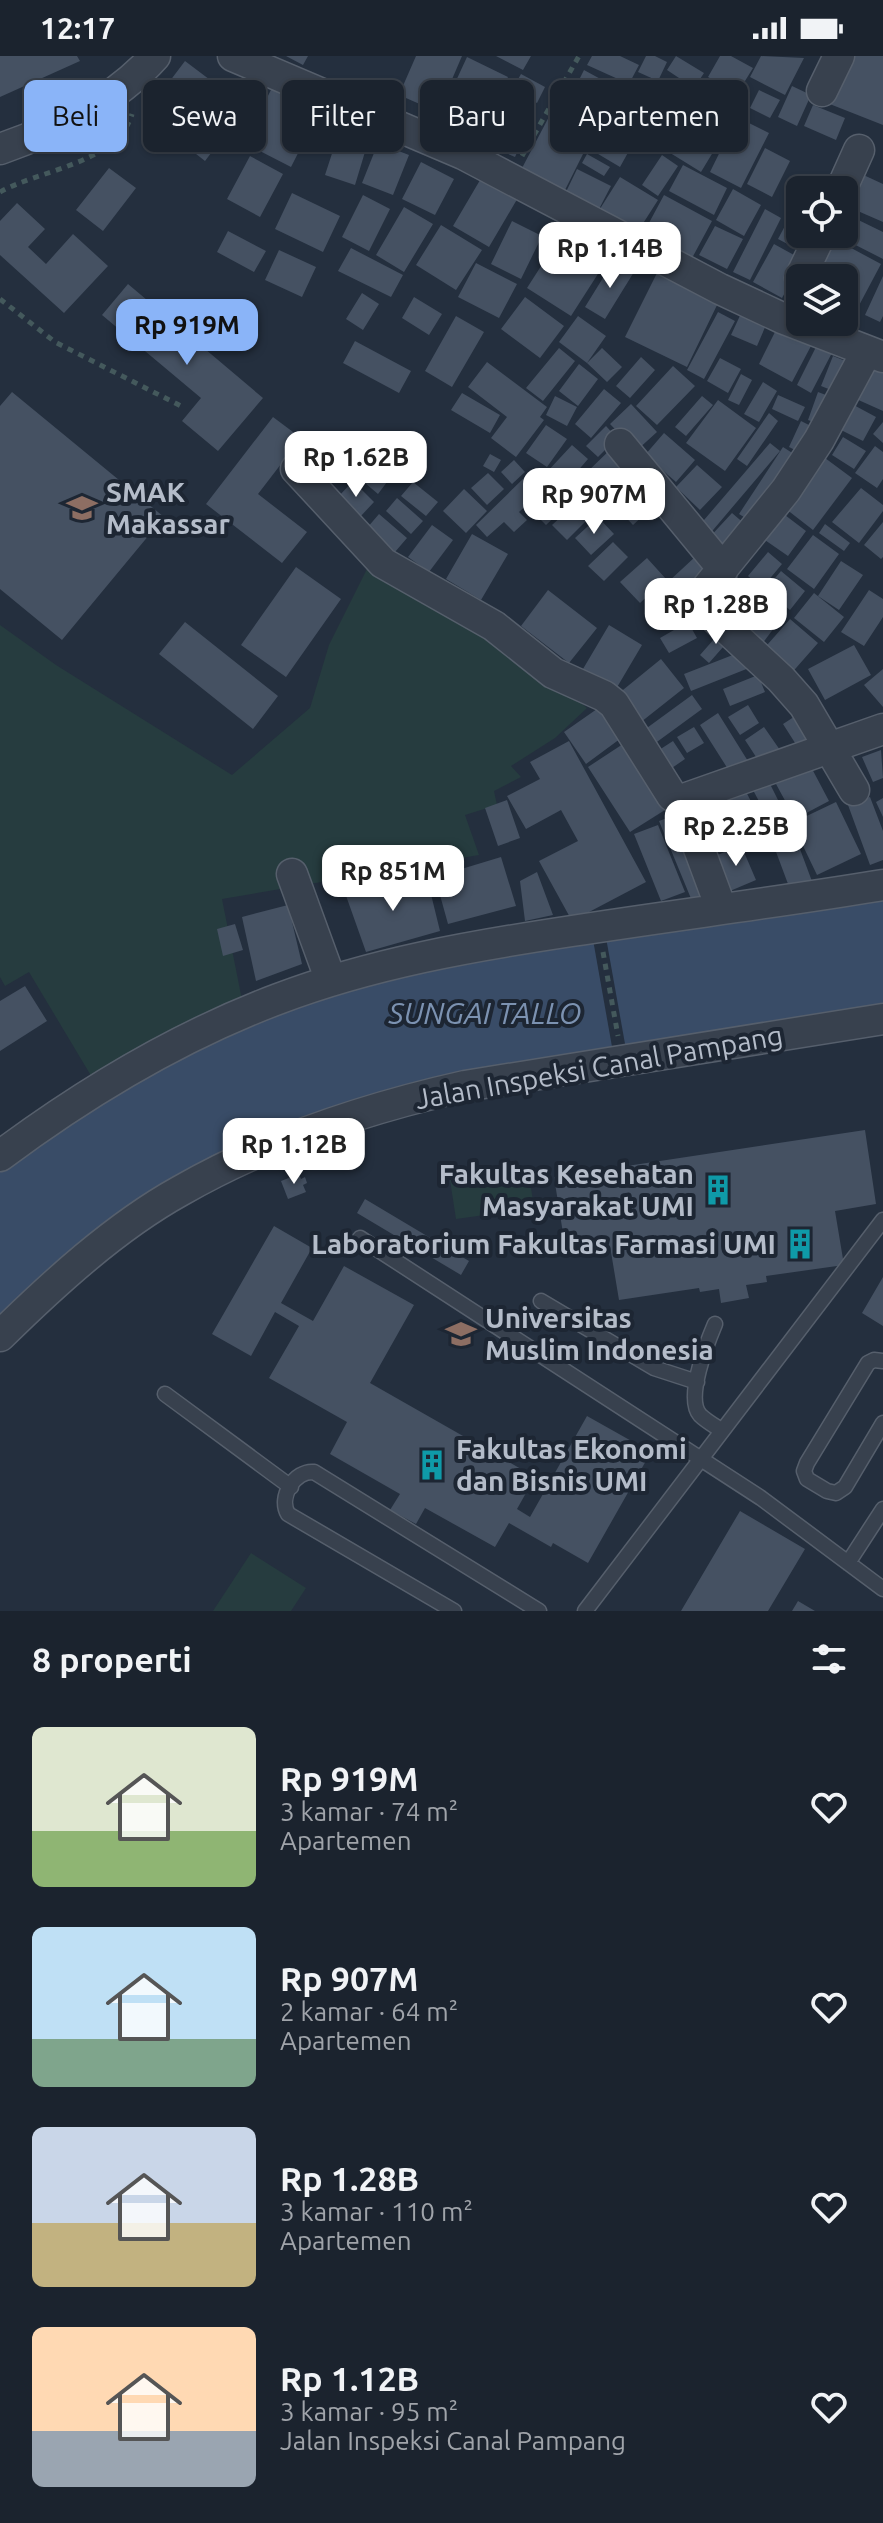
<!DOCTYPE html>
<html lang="id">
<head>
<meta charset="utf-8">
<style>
	:root { --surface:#1b232e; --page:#242b36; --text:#f1f3f6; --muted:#a0a4aa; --line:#39404a; --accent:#8ab4f8 }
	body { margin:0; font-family:Ubuntu,sans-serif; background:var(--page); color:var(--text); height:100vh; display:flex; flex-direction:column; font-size:30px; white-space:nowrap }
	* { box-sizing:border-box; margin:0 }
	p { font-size:26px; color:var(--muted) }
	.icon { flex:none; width:44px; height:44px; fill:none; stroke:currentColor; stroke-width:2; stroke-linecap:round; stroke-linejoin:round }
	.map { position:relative; height:1555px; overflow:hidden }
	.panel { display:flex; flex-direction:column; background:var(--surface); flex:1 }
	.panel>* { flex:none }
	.hud { position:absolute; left:24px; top:24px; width:836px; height:72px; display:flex; gap:16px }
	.fabs { position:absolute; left:786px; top:120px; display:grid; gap:16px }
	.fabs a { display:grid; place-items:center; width:72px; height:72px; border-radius:12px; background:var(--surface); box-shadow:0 2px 6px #0004,0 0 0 2px var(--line); font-size:40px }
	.price { position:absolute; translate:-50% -68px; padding:0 18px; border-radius:16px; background:#fff; color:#222; font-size:26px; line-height:52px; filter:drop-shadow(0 2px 4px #0008) }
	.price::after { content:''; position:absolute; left:50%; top:48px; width:24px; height:18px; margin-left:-12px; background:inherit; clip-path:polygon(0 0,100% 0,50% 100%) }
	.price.selected { background:var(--accent); color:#111 }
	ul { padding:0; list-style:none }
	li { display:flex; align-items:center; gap:24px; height:200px; padding:0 32px }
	li span { display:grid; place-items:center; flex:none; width:224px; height:160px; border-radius:12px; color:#555 }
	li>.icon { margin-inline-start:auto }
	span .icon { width:96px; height:96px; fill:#fffc; stroke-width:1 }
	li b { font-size:34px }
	h2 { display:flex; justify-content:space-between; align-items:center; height:96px; padding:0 32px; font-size:34px }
	.pill { padding:0 28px; border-radius:12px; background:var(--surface); box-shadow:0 2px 6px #0004,0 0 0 2px var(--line); font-size:28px; line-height:72px }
	.pill.selected { background:var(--accent); color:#111 }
	.status { display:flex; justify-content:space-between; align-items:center; height:56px; padding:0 40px; background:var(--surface); direction:ltr }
	.status svg { height:22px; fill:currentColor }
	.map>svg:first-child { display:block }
	.green { fill:#263c3f }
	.water { fill:#394c67 }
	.pier { fill:#242f3e }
	.building { fill:#455162 }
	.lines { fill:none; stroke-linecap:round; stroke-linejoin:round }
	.lane-casing { stroke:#565f6c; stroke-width:17 }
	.street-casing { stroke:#565f6c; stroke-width:33 }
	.path { stroke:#44595c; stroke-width:5; stroke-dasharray:6 6; stroke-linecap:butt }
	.lane { stroke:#38414e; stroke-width:14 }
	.street { stroke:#38414e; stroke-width:30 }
	.labels { text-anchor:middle; stroke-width:8; stroke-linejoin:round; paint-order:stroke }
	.poi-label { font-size:28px; font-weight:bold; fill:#b4bcc9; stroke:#1d2633; text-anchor:start }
	.street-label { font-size:28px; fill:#b4bcc9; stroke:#1d2633 }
	.water-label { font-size:30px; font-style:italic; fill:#7c92b1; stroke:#1d2633 }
</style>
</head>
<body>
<div class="status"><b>12:17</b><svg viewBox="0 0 49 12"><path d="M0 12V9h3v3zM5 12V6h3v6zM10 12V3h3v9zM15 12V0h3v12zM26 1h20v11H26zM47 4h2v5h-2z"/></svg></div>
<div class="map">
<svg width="883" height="1555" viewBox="0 0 883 1555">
	<rect width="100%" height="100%" fill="#242f3e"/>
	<path class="green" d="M370,507l130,72 87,73 -32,30 -44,28 10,11 -27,14 3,14 -32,10 14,40 -257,44 21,106 -150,74 -64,-107 -24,14 -5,-9v-352l56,40 176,110 78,-67 19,-63z
		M528,1112l6,40 -78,11 -6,-39z
		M251,1497l55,35 -15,23h-78z"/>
	<path class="water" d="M883,835v119l-619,132 -264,179v-154l55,-41 177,-98 178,-59z"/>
	<path class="pier" d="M605,876l22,123 -13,3 -22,-124z"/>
	<path class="building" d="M0,0h77l3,5 -80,36z
		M286,0h22l-5,9z
		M416,0h46l-24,56 -39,-17z
		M496,0h35l-8,14z
		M592,0h28l19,9 -10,19 -42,-19z
		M646,0h9l12,6 -9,19 -20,-9z
		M676,0l28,17 -10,15 -27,-18z
		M720,0h11l22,12 -16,26 -29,-17z
		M761,0l43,2 -19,37 -35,-18z
		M835,0h48v69l-66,-26z
		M467,1l41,20 -25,51 -40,-19z
		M185,5l61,46 -41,54 -60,-47z
		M584,14l33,18 -19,39 -34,-17z
		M521,18l24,13 -8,16 -25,-13z
		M636,22l27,13 -21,44 -27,-13z
		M674,24l22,12 -13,24 -22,-12z
		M275,26l47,24 -31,61 -47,-24z
		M708,29l34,21 -13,22 -35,-21z
		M792,30l19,9 -14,31 -19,-9z
		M759,34l21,10 -10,18 -20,-10z
		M508,42l27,13 -10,19 -27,-14z
		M813,49l32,13 -9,22 -32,-14z
		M552,55l42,21 -30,60 -43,-22z
		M690,58l34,20 -23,38 -34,-21z
		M737,61l32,16 -28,55 -31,-16z
		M492,63l34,15 -11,23 -34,-15z
		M603,66l32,18 -15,27 -32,-19z
		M339,76l29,10 -13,43 -30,-10z
		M378,87l31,12 -16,40 -31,-12z
		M765,92l25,13 -18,36 -25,-13z
		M587,98l23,13 -6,9 -22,-13z
		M662,99l16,11 -20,30 -16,-11z
		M250,100l33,18 -23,43 -33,-18z
		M421,106l33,17 -19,36 -33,-16z
		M683,109l44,23 -13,27 -45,-24z
		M109,112l27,20 -33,43 -27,-21z
		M577,113l34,17 -13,25 -33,-17z
		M857,116l26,12v38l-39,-17z
		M483,119l36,21 -30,51 -36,-21z
		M620,121l38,23 -23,36 -37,-24z
		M809,124l22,8 -1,2h-25z
		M733,133l28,16 -17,31 -28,-16z
		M292,137l48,23 -17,36 -48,-23z
		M363,139l27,14 -21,42 -27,-14z
		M664,139l48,26 -21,39 -48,-26z
		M17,147l28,26 -17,18 18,17 27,-30 35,32 -44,47 -64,-58v-34z
		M404,151l29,17 -29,48 -28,-17z
		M795,151l5,3v24h7l-8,16 -21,-11z
		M765,153l16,9 -31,62 -17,-8z
		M844,157l39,19v27l-49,-25h10z
		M512,165l30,15 -21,43 -30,-15z
		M568,168l44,28 -41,64 -44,-28z
		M441,169l41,25 -26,40 -40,-25z
		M715,170l28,13 -16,30 -28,-14z
		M228,175l38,20 -12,21 -37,-20z
		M827,179l54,29 -34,64 -11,-6h8v-44h-40z
		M774,188l29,16 -21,38 -29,-16z
		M351,192l52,27 -12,22 -53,-26z
		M279,194l37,17 -14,30 -37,-17z
		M614,204l20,12 -29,47 -20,-12z
		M476,207l41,21 -18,34 -41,-21z
		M658,215l61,30 -32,66 -62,-30z
		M883,220v40l-3,6 -15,-7z
		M128,228l135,114 -45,53 -36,-30 19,-23 -99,-83z
		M362,237l17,11 -16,26 -17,-11z
		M414,241l28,17 -13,21 -27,-17z
		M525,241l39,29 -24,32 -39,-29z
		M744,251l25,11 -12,28 -26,-11z
		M718,256l17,9 -31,58 -17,-9z
		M456,260l28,16 -32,55 -27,-16z
		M578,260l28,20 -19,27 -28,-21z
		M777,272l34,18 -19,36 -33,-18z
		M355,285l56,30 -12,22 -56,-30z
		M819,285l15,8 -23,44 -14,-8z
		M559,292l16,13 -32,40 -17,-13z
		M602,292l20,19 -15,15 -20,-19z
		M833,300l20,8 -12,30 -20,-8z
		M641,301l14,13 -25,28 -14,-12z
		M720,302l21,11 -13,24 -21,-12z
		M487,306l60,45 -7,10 4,3 -28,37 -25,-19 16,-21 -39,-30z
		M579,308l19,15 -20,27 -19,-15z
		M869,309l14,6v40l-29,-13z
		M673,310l22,20 -38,39 -21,-19z
		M741,318l11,6 -13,25 -11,-5z
		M763,326l14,9 -18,31 -15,-8z
		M604,333l17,14 -30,35 -16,-14z
		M12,336l152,125 -102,123 -62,-51v-183z
		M818,336l16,6 -10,28 -16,-6z
		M462,337l38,22 -10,18 -39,-23z
		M778,339l27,12 -7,14 -26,-12z
		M555,340l22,11 -10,19 -21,-11z
		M702,340l11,9 -27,31 -11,-9z
		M718,344l38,28 -31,43 -39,-28z
		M850,347l26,14 -13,24 -26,-13z
		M631,348l26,28 -21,19 -26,-27z
		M769,357l9,8 -31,45 -10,-7z
		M273,361l28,21 -43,56 49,38 -25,31 -76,-59z
		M801,365l16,8 -12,26 -16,-8z
		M883,366v21l-10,-9z
		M546,369l21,14 -20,28 -21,-14z
		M606,370l11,12 -19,19 -12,-11z
		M664,377l31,27 -19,22 -31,-27z
		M843,381l23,14 -12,18 -22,-14z
		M770,387l10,8 -72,85 -10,-9z
		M572,389l16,14 -25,29 -17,-15z
		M615,389l23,24 -31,29 -23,-23z
		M875,390l8,6v27l-6,9 -22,-15z
		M783,391l17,11 -43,67 -18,-11z
		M490,398l11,6 -7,12 -11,-6z
		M825,402l27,20 -39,52 -27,-21z
		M514,404l11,12 -13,12 -11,-12z
		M697,409l25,22 -22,23 -24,-23z
		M374,415l13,11 -9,12 -13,-11z
		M488,417l16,16 -17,16 -16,-17z
		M528,418l15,16 -24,22 8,8 -13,12 -10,-10 -17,15 -11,-12z
		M580,423l21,20 -11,12 -21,-20z
		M646,424l16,18 -29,27 -17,-18z
		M353,425l21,21 -14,15 -21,-21z
		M413,426l25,20 -12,14 -25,-20z
		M861,432l22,17v6l-24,32 -27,-21z
		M464,433l23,22 -21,22 -23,-22z
		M551,434l15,16 -20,19 -16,-16z
		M397,442l26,23 -12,13 -25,-23z
		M574,449l13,15 -20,20 -15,-15z
		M781,456l25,19 -18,25 -26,-18z
		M732,457l21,18 -25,27 -21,-18z
		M379,458l28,24 -12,14 -28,-24z
		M598,461l16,17 -23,21 -16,-17z
		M883,466v35l-2,2 -17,-14z
		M825,468l25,19 -6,8 -25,-18z
		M432,469l21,15 -24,32 -21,-15z
		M472,478l36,20 -27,46 -35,-21z
		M813,479l26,19 -25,35 -27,-20z
		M613,486l15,15 -24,24 -16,-15z
		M768,496l14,12 -20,24 -14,-12z
		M696,500l18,19 -27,26 -19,-19z
		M647,502l19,21 -26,24 -20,-21z
		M841,505l22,14 -24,35 -21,-14z
		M296,511l45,32 -55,78 -45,-32z
		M729,514l30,26 -25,28 -30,-27z
		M781,515l24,20 -15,19 -25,-20z
		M548,534l49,38 -28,35 -48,-37z
		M869,534l14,9v18l-19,29 -23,-14z
		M814,537l30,24 -20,25 -30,-24z
		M763,538l23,18 -24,32 -23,-18z
		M790,563l28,24 -29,33 -28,-24z
		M185,566l93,74 -25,33 -94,-75z
		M688,566l9,16 -28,15 -9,-15z
		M609,569l33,20 -26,44 -33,-20z
		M722,574l9,8 -22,25 -9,-8z
		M854,589l17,30 -46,25 -17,-31z
		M743,595l6,17 -58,23 -7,-17z
		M661,603l23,29 -43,34 -23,-28z
		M883,613v38l-19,-22z
		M758,619l7,17 -35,14 -7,-17z
		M692,639l10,14 -52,38 -10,-14z
		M607,646l21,31 -42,31 -22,-32z
		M748,649l11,18 -19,12 -12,-18z
		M718,657l33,53 -18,11 -33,-52z
		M800,657l14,22 -17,11 -14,-22z
		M694,671l10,16 -17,10 -10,-16z
		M764,671l16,23 -20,13 -15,-23z
		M569,685l77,141 -74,39 -33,-60 39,-20 -17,-31 -35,19 -19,-33 33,-17 -10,-17z
		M673,685l12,18 -16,11 -13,-18z
		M623,688l42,66 -35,22 -42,-65z
		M881,694l2,28 -10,4 -11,-25z
		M810,709l19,36 -34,18 -19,-35z
		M769,726l18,36 -15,8 -19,-36z
		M742,728l29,56 -19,10 -29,-56z
		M718,733l24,48 -24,12 -23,-49z
		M870,741l13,34v29l-13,5 -22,-60z
		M883,742v19l-7,-15z
		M507,744l13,38 -22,8 -13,-38z
		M836,746l25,52 -44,21 -25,-52z
		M678,758l33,79 -19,8 -33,-80z
		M658,769l27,67 -24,9 -27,-67z
		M791,769l22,59 -22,8 -22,-59z
		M741,789l15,35 -26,11 -15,-35z
		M501,801l15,49 -68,18 -13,-47z
		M537,816l16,43 -28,6 -5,-40z
		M427,822l13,53 -74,21 -22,-62z
		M288,849l14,59 -46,17 -14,-64z
		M235,868l8,26 -20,6 -6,-27z
		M25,930l22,35 -47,30v-50z
		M865,1074l11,74 -41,7 9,54 -78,11 1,6 -21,3 3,13 -28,5 -2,-14 -19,3 -1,-4 -80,12 -9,-54 -44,6 -12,-75z
		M299,1118l2,5 4,-2 2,6 -4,2 3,7 -18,7 -7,-18z
		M365,1143l104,62 -8,14 -104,-62z
		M274,1170l38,22 -31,55 32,18 31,-55 70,39 -44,78 165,94 -18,32 13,8 57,-101 64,36 -63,111 -35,-20 -2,4 -42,-24 -14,24 -70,-39 -9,16 -26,-14 10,-16 -70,-40 17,-32 -78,-44 30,-52 -24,-14 -24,44 -39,-22z
		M883,1221v49l-21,-13z
		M740,1455l65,38 -37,62h-87z
		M798,1545l17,10h-23z"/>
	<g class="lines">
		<g class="lane-casing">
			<path id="lane" d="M360,1182l401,260 122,91
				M541,1245l113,67 43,14
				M715,1268c-8,19 -30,74 -15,91 6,6 15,11 21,15
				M883,1305l-9,-1 -6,3 -61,100 -3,8 3,8 20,12 9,2 9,-6 38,-64
				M165,1338l126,93
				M848,1507l35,-54
				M454,1555l-166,-97c-10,-17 7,-44 26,-42l225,139
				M585,1555l298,-391"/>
		</g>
		<g class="street-casing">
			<path id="street" d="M233,0l230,98 257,135 62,29 101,39
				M822,35l17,-35
				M0,93c57,-20 114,-47 155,-93
				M841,134l18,-40
				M800,222l21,-44
				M620,388l103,125
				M296,413l87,94 111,63 59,47 51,23 10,8 58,92 9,4 40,108
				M854,734l-50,-85 -23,-26 -80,-74 -3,-6 88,-109 33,-50 48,-89
				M681,744l202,-71
				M292,818l39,107
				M0,1100c86,-64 177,-119 278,-157 95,-36 194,-53 294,-68 103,-16 208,-29 311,-46
				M0,1280c53,-52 115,-109 180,-145 87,-50 187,-83 285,-105l418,-67"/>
		</g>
		<path class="path" d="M522,100l57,-100
			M0,136c39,-22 118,-29 132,-78
			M0,243l55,43 126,64
			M603,896l15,84"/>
		<use href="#lane" class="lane"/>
		<use href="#street" class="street"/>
	</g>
	<defs>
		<g id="school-bare" transform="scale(2.4)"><path d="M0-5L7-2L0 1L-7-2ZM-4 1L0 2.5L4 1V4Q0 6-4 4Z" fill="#8d6e63" stroke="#1d2633" stroke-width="2.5" paint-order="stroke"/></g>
		<g id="building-bare" transform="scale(2.4)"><path d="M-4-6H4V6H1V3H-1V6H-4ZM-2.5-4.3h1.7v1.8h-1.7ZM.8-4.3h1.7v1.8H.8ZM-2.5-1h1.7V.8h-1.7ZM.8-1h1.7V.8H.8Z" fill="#0f9aa8" stroke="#1d2633" stroke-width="2.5" paint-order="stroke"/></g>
		<g id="university-bare" transform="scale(2.4)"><path d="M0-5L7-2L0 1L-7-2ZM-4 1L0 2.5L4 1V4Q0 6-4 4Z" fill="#8d6e63" stroke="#1d2633" stroke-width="2.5" paint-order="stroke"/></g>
	</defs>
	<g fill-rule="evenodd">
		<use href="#school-bare" x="82" y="452"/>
		<use href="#building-bare" x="718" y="1134"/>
		<use href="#building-bare" x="800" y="1188"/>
		<use href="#university-bare" x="461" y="1278"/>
		<use href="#building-bare" x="432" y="1409"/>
	</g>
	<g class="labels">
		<g class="poi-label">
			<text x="106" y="446">SMAK<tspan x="106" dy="32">Makassar</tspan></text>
			<text x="694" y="1128" text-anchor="end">Fakultas Kesehatan<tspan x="694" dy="32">Masyarakat UMI</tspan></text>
			<text x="776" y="1198" text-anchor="end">Laboratorium Fakultas Farmasi UMI</text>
			<text x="485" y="1272">Universitas<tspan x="485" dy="32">Muslim Indonesia</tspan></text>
			<text x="456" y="1403">Fakultas Ekonomi<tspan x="456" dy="32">dan Bisnis UMI</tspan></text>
		</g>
		<g class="street-label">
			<text transform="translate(599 1011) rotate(-10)" y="10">Jalan Inspeksi Canal Pampang</text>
		</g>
		<g class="water-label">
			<text x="485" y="968">SUNGAI TALLO</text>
		</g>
	</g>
</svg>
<div class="fabs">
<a><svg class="icon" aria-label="locate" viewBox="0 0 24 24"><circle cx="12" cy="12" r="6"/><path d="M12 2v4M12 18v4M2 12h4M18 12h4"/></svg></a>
<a><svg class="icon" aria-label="layers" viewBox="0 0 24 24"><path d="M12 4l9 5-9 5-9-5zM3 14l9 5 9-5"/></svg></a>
</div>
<b class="price" style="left:610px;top:234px">Rp 1.14B</b>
<b class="price selected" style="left:187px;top:311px">Rp 919M</b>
<b class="price" style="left:356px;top:443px">Rp 1.62B</b>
<b class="price" style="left:594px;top:480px">Rp 907M</b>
<b class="price" style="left:716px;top:590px">Rp 1.28B</b>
<b class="price" style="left:736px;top:812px">Rp 2.25B</b>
<b class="price" style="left:393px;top:857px">Rp 851M</b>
<b class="price" style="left:294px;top:1130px">Rp 1.12B</b>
<div class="hud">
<a class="pill selected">Beli</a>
<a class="pill">Sewa</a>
<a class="pill">Filter</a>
<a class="pill">Baru</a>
<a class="pill">Apartemen</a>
</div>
</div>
<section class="panel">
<h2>8 properti<svg class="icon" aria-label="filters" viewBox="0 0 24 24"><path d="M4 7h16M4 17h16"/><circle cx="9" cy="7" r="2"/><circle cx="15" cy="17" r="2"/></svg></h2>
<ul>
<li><span style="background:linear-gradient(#dfe7d0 65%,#8fb573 0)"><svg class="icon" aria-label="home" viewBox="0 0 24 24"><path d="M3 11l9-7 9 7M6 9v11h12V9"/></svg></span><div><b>Rp 919M</b><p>3 kamar · 74 m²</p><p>Apartemen</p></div><svg class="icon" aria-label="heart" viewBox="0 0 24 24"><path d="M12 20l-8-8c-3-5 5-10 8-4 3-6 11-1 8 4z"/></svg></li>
<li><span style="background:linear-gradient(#bfe0f5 70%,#7fa58c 0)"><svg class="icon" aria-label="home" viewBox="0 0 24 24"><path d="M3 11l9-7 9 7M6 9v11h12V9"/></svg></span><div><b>Rp 907M</b><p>2 kamar · 64 m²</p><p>Apartemen</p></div><svg class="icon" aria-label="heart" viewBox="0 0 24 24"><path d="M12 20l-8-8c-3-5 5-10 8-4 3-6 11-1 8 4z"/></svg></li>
<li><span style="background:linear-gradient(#c9d6e8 60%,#c2b280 0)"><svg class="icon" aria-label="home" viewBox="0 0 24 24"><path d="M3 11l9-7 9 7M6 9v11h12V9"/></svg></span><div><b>Rp 1.28B</b><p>3 kamar · 110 m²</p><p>Apartemen</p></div><svg class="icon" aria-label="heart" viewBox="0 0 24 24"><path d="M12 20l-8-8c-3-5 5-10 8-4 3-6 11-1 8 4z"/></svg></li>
<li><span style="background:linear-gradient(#ffd9b3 65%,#9aa5b1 0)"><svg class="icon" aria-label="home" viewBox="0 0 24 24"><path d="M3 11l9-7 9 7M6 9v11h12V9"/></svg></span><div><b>Rp 1.12B</b><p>3 kamar · 95 m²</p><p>Jalan Inspeksi Canal Pampang</p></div><svg class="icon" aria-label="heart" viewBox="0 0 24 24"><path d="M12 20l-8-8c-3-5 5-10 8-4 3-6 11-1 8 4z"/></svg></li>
</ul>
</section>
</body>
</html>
